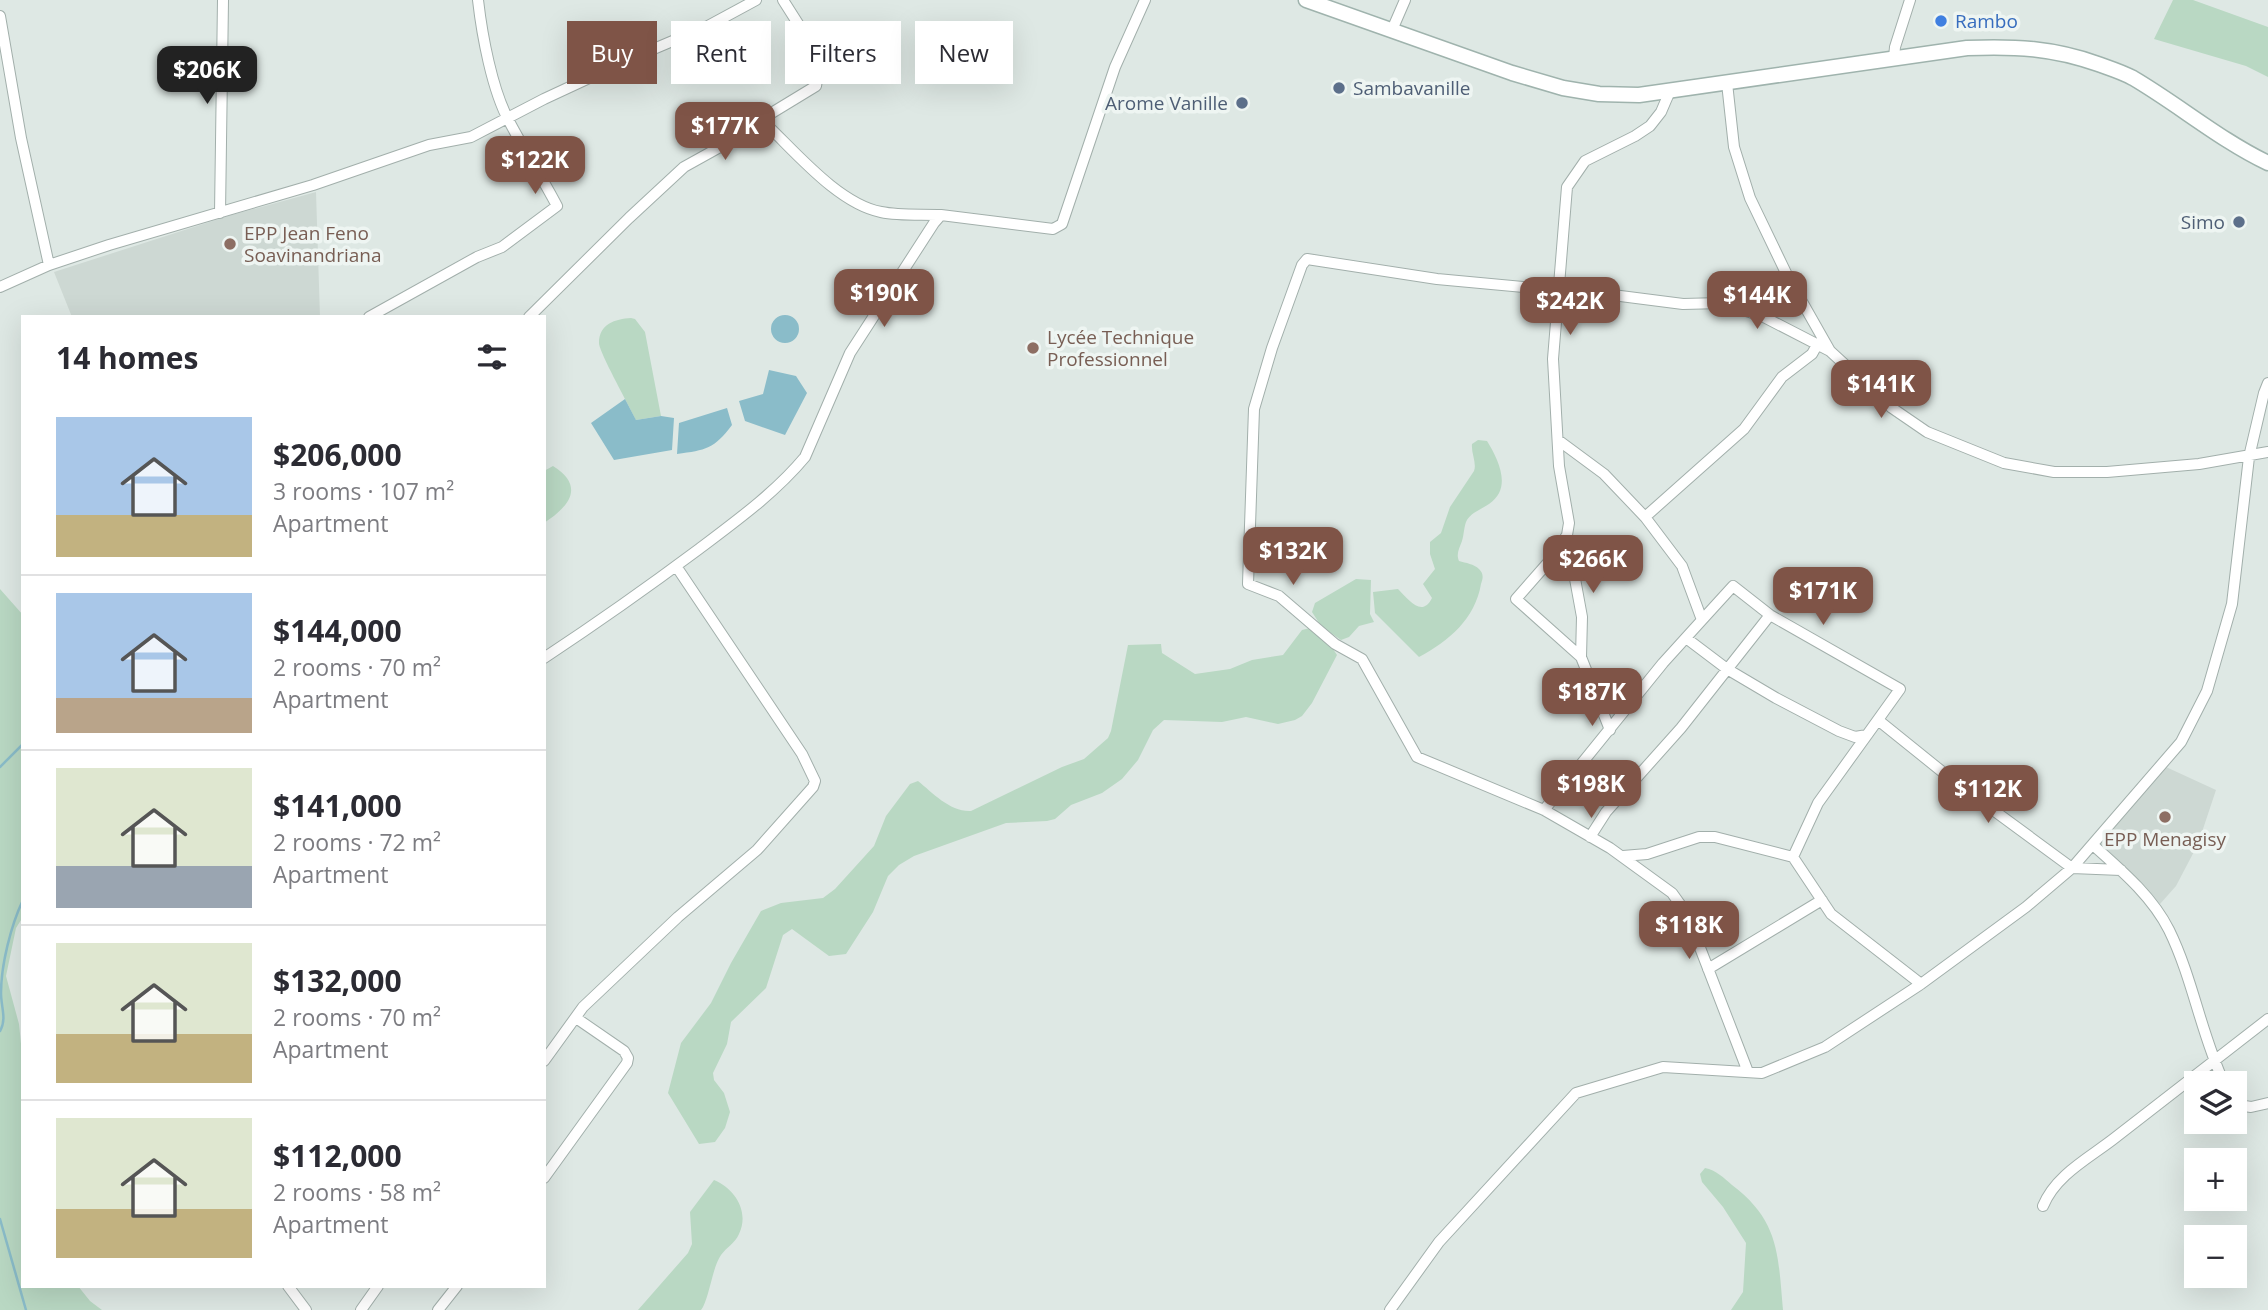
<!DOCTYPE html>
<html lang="en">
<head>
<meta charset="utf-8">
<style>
	:root { --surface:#fff; --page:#f7f7f7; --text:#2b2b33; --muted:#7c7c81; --line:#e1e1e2; --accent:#7f5447 }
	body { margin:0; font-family:"Open Sans",sans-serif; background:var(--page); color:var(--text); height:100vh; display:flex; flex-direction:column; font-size:26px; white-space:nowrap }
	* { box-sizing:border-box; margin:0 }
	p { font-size:23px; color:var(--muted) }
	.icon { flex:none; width:38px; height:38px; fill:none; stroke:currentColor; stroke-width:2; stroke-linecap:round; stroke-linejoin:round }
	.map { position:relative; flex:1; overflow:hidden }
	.side { position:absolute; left:21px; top:315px; width:525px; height:973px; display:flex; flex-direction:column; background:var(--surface); border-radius:0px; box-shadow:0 7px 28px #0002 }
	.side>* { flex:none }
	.banner { position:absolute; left:567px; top:21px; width:665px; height:63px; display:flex; gap:14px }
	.tools { position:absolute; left:2184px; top:1071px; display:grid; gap:14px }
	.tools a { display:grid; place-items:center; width:63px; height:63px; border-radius:0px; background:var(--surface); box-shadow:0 7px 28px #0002; font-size:35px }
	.price { position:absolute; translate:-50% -60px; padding:0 16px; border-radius:14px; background:var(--accent); color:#fff; font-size:23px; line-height:46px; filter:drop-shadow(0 2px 4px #0008) }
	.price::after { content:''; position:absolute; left:50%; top:42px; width:21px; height:16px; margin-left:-10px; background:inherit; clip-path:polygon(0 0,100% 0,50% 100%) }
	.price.current { background:#222; color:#fff }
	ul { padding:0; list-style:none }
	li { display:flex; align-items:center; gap:21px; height:175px; padding:0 35px }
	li+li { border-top:2px solid var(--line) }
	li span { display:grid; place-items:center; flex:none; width:196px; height:140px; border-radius:0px; color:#555 }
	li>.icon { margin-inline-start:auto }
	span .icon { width:84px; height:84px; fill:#fffc; stroke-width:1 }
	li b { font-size:30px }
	h2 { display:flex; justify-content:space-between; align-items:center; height:84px; padding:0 35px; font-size:30px }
	.chip { padding:0 24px; border-radius:0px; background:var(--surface); box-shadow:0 7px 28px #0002; font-size:24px; line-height:63px }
	.chip.current { background:var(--accent); color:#fff }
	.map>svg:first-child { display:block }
	.built { fill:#cdd8d3 }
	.green { fill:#b9d8c3 }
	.water { fill:#8abcc9 }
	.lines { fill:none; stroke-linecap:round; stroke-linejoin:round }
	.stream { stroke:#8abcc9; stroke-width:2.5 }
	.minor-casing { stroke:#a2afab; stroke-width:12 }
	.secondary-casing { stroke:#9fb3ad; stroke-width:17 }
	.minor { stroke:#fff; stroke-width:10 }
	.secondary { stroke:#fff; stroke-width:14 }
	.shop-dot { fill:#3f7fe0; stroke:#eef5f2; stroke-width:2.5 }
	.service-dot { fill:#5c6f8a; stroke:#eef5f2; stroke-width:2.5 }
	.education-dot { fill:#8d6e63; stroke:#eef5f2; stroke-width:2.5 }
	.labels { text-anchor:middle; stroke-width:7; stroke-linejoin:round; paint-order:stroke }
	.shop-label { font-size:19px; fill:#366cbe; stroke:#eef5f2; text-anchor:start }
	.service-label { font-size:19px; fill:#4e5e75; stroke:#eef5f2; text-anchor:end }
	.education-label { font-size:19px; fill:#785e54; stroke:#eef5f2; text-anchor:start }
</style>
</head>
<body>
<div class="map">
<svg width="2268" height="1310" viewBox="0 0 2268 1310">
	<rect width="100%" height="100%" fill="#dee8e4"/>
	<path class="built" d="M316,192l4,125h-248l-18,-45 174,-56z
		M2166,767l50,23 -18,54 -22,42 -16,18 -61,-58z"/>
	<path class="green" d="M2173,0h20l75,27v50l-22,-11 -92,-27z
		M631,318l4,1 10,13 16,84 -25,4c-6,-13 -37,-68 -37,-77 0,-19 16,-24 32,-25z
		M1478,440l9,1c11,18 26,47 2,63 -7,5 -17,8 -22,16 -3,5 -3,15 -5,21 -3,8 -6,13 -3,20 7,2 15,3 20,8 5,5 4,9 2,15 -6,35 -32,57 -62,73l-44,-44 -2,-21 25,-3c11,11 24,29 34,9l-9,-14 12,-15 -5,-15v-12l11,-9 9,-26 24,-36c3,-8 -3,-18 -2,-27z
		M553,466c32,20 17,40 -9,57v-52z
		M1356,579l15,1 -1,34 4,8 -15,4 -10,11 -8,3 -20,-14 -9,-14 3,-9z
		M0,589l23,26v302l-7,11 -10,48 13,48 4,39v223h55l12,15 12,9h-102z
		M1310,628l19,15 8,12 -25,48 -10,13 -7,4 -17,4 -32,-7 -24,5 -58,-2 -11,10 -15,30 -16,19 -20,14 -31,12 -16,14 -8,2 -41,2 -92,33 -15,9 -11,11 -15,36 -27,42 -17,2 -37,-27 -9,6 -17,53 -35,34 -4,22 -14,29 1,7 10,13 6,19 -5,16 -10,14 -16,2 -31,-51 13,-50 30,-40 20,-40 30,-52 20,-8 42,-5 12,-9 39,-43 12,-30 24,-32 8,-3c15,12 32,31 53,30l91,-44 22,-8 24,-21 3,-7 17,-86 33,-1 1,9 33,21 35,-5 22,-9 31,-5 19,-25z
		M1705,1168c11,2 19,10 27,17 48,36 46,71 51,125h-52l12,-18 3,-49 -23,-36 -21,-25 -2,-8z
		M714,1180c20,8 36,31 25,54 -4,9 -12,13 -18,21 -8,11 -11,38 -18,52l-2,3h-63l50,-57 4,-9 -2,-32z"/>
	<path class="water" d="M771 329a14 14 0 1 1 28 0a14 14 0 1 1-28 0Z
		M769,370l27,6 11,17 -22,42 -40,-14 -6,-20 24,-7z
		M625,399l11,21 25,-4 13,2 -2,32 -58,10 -23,-37z
		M727,408l5,17c-18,24 -26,25 -55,29l2,-31z"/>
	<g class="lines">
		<path class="stream" d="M0,767l23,-23
			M0,1031c7,-12 1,-24 1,-38 0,-28 10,-68 22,-93
			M0,1219l26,91"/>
		<g class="minor-casing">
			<path id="minor" d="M0,16l21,122 28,127
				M1392,30l13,-30
				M1894,58l1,-11 15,-47
				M1727,83l7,64 16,51 38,79 42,74 62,57 35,24 77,31 50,9h53l92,-8 69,-12
				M762,127l8,-13 46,-28 3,-18 4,-5 -40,-63
				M220,213l3,-213
				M0,287l49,-22 60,-20 204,-60 116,-40 42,-8 73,-38 86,-40 78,-33 48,-26
				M369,317l108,-60 25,-10 55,-41c-15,-29 -33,-56 -48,-85 -17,-31 -27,-86 -31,-121
				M529,317l100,-99 55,-51 72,-40h13c30,29 71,77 112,85 19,4 41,2 60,3
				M1645,517l99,-88 38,-52 30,-23 5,-9
				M1567,535l15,82 -1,40
				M1686,638l41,31 49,29 63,33 16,6 12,-2 33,-46 -130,-74 -37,-29 -31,34
				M544,658c53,-35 104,-71 155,-109 37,-28 76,-56 106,-92l45,-104 84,-130 7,-8 112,14 9,-5 53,-157 30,-67
				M1878,720l77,62 117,86 49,2
				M1610,730l-29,-73 -65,-58 36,-41 15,-23 2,-12 -10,-57 -6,-107 14,-172 18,-26 50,-25 15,-10 11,-14 9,-21
				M1544,810l119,-147 39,-43 -20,-54 -37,-49 -41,-43 -46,-34
				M1590,837l16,-25 75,-84 89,-113
				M2093,845c28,25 59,51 76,85 24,49 32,104 55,153
				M1623,856l24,-2 52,-17h16l78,20 38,57 90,70
				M1793,857l25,-54 49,-68
				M1708,969l114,-69
				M544,1061l39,-54 95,-90 79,-67 56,-63 2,-6 -13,-27 -126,-188
				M1748,1072l-61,-158 -15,-21 -62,-45 -66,-38 -127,-53 -55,-98 -27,-15 -56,-48 -31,-12 6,-175 18,-61 30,-83 5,-6 130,20 107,10 14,-1 125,16 38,-1 41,13 68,35
				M2235,1101l3,4 13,2 17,-4
				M544,1178l83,-115 1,-5 -4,-7 -48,-33
				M2043,1206c13,-32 48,-49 73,-69 51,-39 101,-79 152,-118
				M288,1286l18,24
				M361,1310l17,-24
				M438,1310l19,-24
				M1390,1310l49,-68 137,-149 87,-26 99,6 63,-26 96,-63 105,-77 46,-39 109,-126 26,-51 25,-87 17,-147 15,-64 4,-10"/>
		</g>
		<g class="secondary-casing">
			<path id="secondary" d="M1306,0l206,73 51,15 36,6 40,1 328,-47c48,-2 86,0 131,16 11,4 24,8 35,14 46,27 87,62 135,85"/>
		</g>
		<use href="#minor" class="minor"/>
		<use href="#secondary" class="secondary"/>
	</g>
	<circle class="shop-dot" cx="1941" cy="21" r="7"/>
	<g class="service-dot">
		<circle cx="1339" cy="88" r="7"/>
		<circle cx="1242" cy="103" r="7"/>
		<circle cx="2239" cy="222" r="7"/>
	</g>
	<g class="education-dot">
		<circle cx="230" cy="244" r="7"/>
		<circle cx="1033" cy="348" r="7"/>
		<circle cx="2165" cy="817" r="7"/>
	</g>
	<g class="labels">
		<g class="shop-label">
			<text x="1955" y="28">Rambo</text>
		</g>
		<g class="service-label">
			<text x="1353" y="95" text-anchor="start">Sambavanille</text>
			<text x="1228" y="110">Arome Vanille</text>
			<text x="2225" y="229">Simo</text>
		</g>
		<g class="education-label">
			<text x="244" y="240">EPP Jean Feno<tspan x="244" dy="22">Soavinandriana</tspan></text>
			<text x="1047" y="344">Lycée Technique<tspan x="1047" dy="22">Professionnel</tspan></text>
			<text x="2165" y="846" text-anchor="middle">EPP Menagisy</text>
		</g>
	</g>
</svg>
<div class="tools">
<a><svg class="icon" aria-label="layers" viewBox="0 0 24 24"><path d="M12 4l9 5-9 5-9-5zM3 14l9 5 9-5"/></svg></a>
<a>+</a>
<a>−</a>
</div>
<b class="price current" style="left:207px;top:106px">$206K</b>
<b class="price" style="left:725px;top:162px">$177K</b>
<b class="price" style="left:535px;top:196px">$122K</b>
<b class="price" style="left:884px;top:329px">$190K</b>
<b class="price" style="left:1757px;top:331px">$144K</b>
<b class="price" style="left:1570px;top:337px">$242K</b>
<b class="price" style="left:1881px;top:420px">$141K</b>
<b class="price" style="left:1293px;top:587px">$132K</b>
<b class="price" style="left:1593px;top:595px">$266K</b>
<b class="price" style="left:1823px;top:627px">$171K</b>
<b class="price" style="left:1592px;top:728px">$187K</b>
<b class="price" style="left:1591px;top:820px">$198K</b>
<b class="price" style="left:1988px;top:825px">$112K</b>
<b class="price" style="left:1689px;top:961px">$118K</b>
<div class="banner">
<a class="chip current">Buy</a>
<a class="chip">Rent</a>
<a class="chip">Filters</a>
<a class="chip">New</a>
</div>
<section class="side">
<h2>14 homes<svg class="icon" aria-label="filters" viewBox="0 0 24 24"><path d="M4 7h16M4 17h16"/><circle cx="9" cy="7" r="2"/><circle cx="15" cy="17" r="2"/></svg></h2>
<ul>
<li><span style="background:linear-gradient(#a9c7e8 70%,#c2b280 0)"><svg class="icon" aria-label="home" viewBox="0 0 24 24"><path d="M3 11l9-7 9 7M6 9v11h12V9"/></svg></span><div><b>$206,000</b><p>3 rooms · 107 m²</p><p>Apartment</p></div></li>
<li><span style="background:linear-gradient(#a9c7e8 75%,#b9a48a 0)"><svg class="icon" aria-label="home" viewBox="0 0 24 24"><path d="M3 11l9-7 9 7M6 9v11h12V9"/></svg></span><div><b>$144,000</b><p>2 rooms · 70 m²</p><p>Apartment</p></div></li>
<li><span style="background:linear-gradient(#dfe7d0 70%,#9aa5b1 0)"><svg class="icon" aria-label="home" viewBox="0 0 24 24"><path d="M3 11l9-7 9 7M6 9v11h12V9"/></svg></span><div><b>$141,000</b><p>2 rooms · 72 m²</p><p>Apartment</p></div></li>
<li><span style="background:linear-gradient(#dfe7d0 65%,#c2b280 0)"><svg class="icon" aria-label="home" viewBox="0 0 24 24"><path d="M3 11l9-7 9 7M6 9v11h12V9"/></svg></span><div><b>$132,000</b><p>2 rooms · 70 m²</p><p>Apartment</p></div></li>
<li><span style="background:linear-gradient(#dfe7d0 65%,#c2b280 0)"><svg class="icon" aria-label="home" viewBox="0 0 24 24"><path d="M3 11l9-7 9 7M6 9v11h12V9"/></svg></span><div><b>$112,000</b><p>2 rooms · 58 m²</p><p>Apartment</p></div></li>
</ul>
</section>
</div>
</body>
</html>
